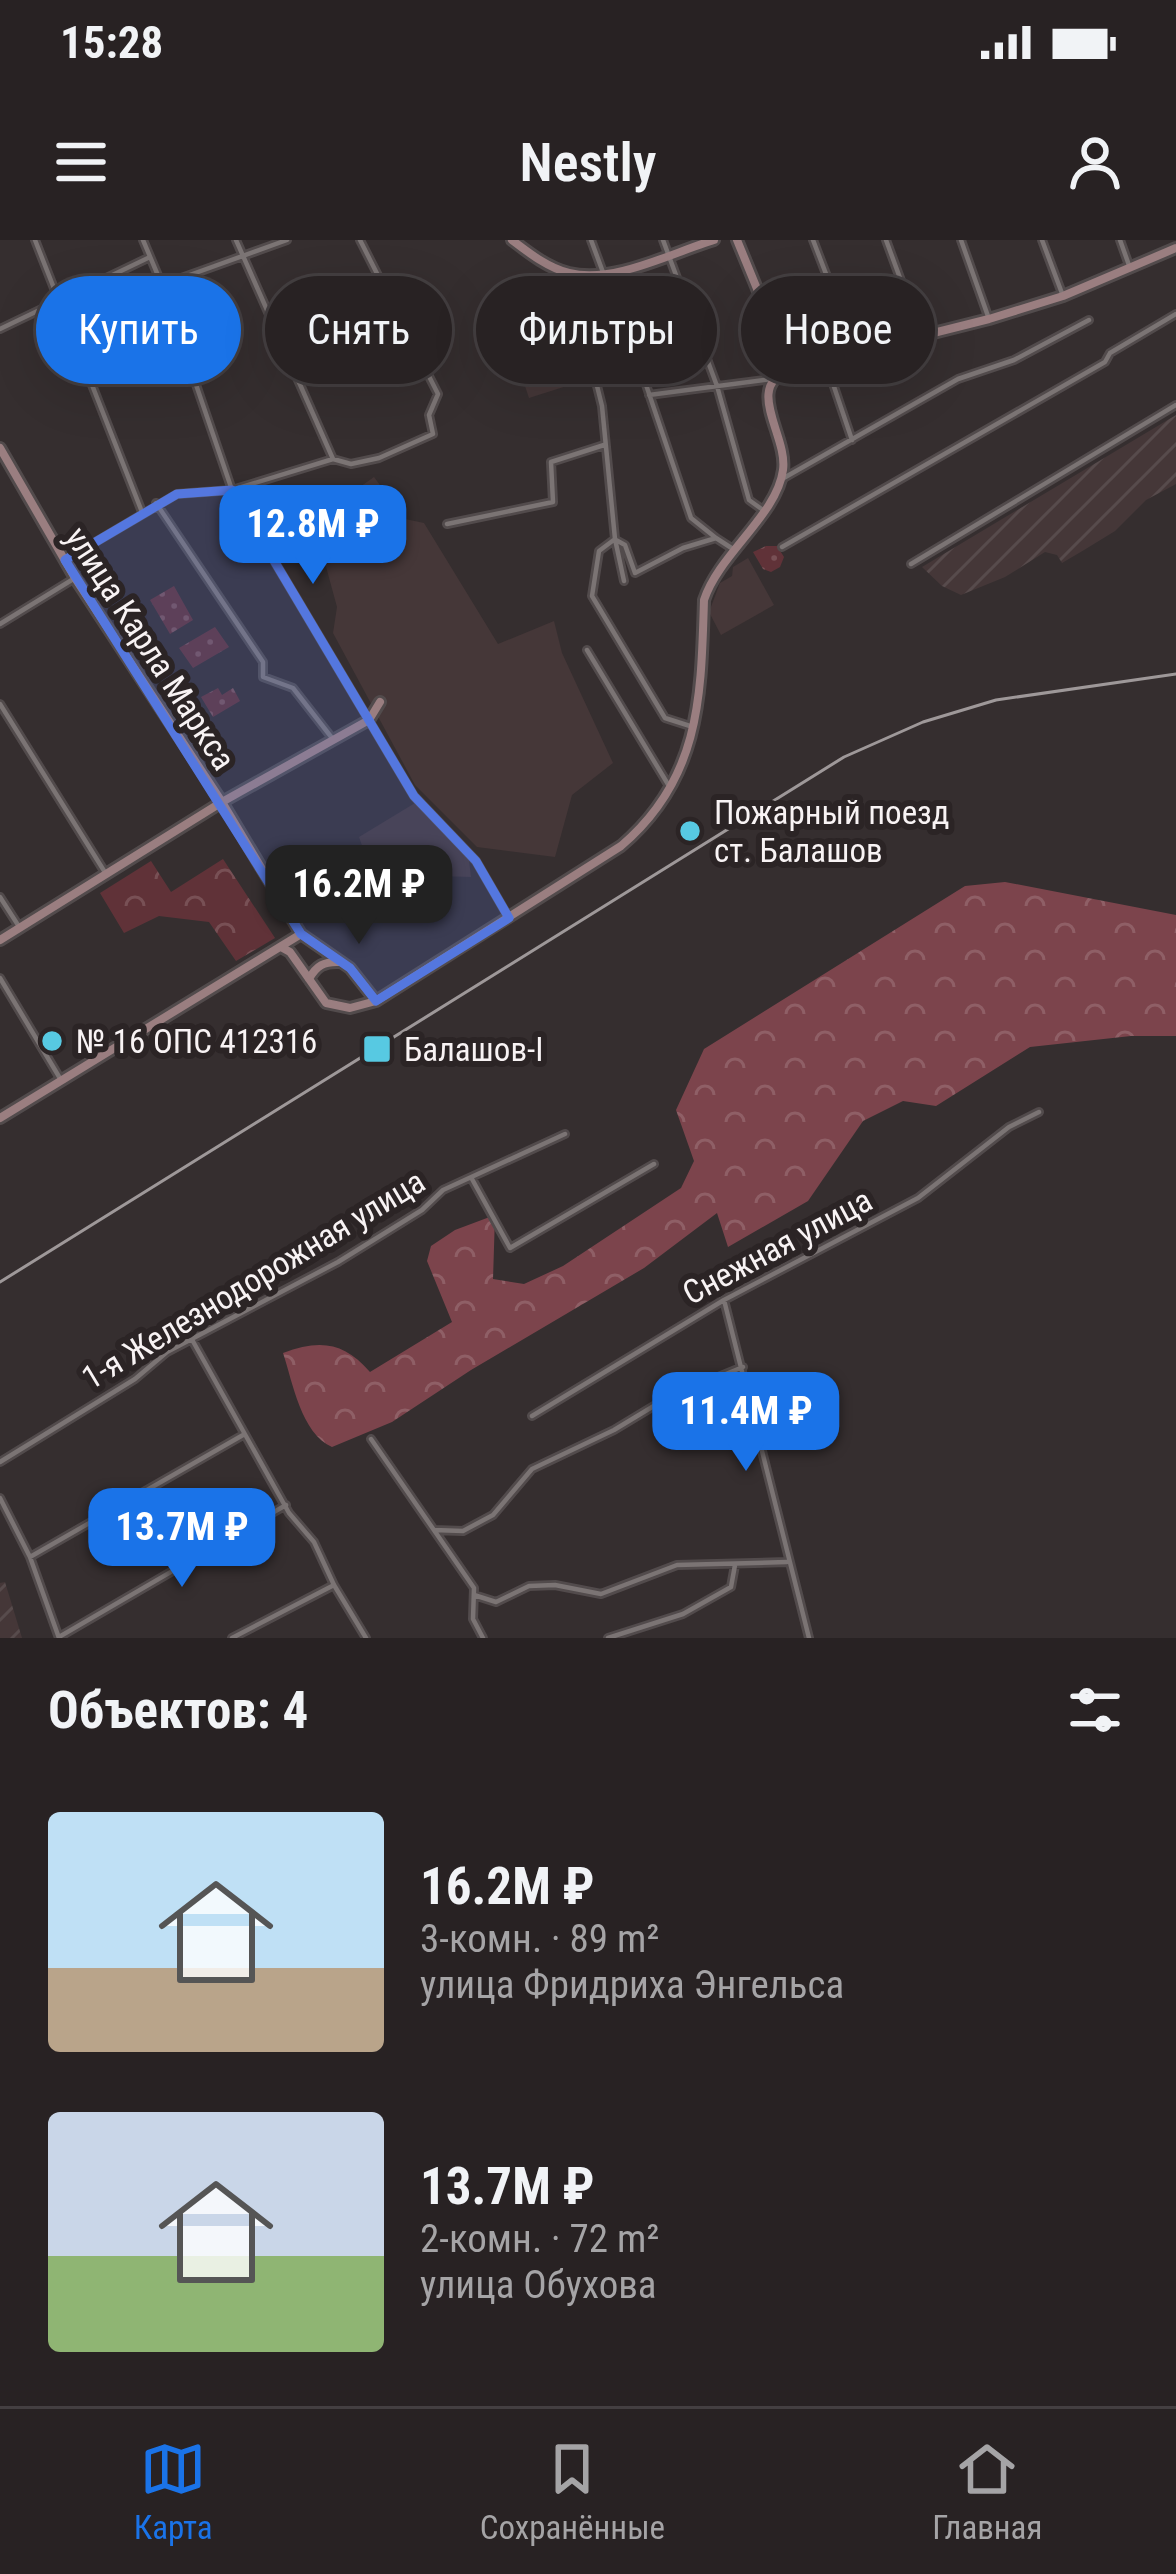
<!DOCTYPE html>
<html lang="ru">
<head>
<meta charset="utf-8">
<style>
	:root { --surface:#282223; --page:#302a2b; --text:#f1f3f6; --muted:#a5a4a6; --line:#443f41; --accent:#1a73e8 }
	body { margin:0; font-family:"Roboto Condensed",sans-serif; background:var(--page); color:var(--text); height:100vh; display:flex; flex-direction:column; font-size:45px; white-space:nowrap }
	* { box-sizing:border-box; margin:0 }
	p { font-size:39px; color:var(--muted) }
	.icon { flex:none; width:66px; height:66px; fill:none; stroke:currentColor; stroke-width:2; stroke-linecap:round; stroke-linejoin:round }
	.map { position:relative; height:1398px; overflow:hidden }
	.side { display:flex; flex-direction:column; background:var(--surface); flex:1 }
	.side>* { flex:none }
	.top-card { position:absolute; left:36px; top:36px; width:1104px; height:108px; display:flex; gap:24px }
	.price { position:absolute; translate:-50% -102px; padding:0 27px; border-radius:24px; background:var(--accent); color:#fff; font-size:39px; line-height:78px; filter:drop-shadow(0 3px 6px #0008) }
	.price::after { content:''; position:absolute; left:50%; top:72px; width:36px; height:27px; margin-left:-18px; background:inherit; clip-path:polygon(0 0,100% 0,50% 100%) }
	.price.selected { background:#222; color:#fff }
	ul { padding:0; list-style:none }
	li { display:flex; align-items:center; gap:36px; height:300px; padding:0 48px }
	li span { display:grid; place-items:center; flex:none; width:336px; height:240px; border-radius:12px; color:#555 }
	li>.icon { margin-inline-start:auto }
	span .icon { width:144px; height:144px; fill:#fffc; stroke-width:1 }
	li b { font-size:51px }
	h2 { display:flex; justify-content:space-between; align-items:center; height:144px; padding:0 48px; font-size:51px }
	.tag { padding:0 42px; border-radius:54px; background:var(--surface); box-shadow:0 12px 48px #0002,0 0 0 3px var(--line); font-size:42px; line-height:108px }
	.tag.selected { background:var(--accent); color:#fff }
	.status { display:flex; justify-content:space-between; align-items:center; height:84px; padding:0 60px; background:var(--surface); direction:ltr }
	.status svg { height:33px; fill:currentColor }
	header { display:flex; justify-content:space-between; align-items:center; height:156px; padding:0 48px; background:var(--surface); font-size:54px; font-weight:600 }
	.menu { display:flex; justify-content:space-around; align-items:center; height:168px; border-top:3px solid var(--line); background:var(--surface); font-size:33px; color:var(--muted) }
	.menu a { display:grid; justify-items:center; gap:6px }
	.menu .selected { color:var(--accent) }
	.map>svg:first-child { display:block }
	.built { fill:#453738 }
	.industrial { fill:url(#industrial-furrows) }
	.grass { fill:url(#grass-dots) }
	.forest { fill:url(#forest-crowns) }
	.park { fill:url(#park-crowns) }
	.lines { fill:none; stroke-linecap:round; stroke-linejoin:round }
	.street-casing { stroke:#524b4c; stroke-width:10 }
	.secondary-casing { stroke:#524b4c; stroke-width:14 }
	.street { stroke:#7b7474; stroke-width:4.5 }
	.secondary { stroke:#9a7e80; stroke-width:8 }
	.rail { stroke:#9e9899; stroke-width:3 }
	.marked { fill:#5477df; fill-opacity:0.2; stroke:#5477df; stroke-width:9; stroke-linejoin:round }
	.poi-dot { fill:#57c9e2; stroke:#2b2425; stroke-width:4.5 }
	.labels { text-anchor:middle; stroke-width:12; stroke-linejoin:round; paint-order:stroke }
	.street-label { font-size:33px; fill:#f8f3f4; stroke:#2b2425 }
	.poi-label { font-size:33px; fill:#f8f3f4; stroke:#2b2425; text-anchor:start }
</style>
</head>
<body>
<div class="status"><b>15:28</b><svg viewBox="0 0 49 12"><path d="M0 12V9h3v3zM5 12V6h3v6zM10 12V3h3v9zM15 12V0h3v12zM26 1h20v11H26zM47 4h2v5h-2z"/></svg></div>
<header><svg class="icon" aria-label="menu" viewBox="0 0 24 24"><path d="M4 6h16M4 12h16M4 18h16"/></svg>Nestly<svg class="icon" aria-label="person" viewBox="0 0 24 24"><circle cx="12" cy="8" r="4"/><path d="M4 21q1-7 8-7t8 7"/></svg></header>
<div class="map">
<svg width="1176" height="1398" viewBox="0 0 1176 1398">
	<defs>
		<pattern id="industrial-furrows" width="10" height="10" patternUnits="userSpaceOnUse" patternTransform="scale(3)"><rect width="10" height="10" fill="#453738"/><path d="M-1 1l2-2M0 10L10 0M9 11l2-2" fill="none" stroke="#574b4c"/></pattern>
		<pattern id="grass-dots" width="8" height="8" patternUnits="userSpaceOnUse" patternTransform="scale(3)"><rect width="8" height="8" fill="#603238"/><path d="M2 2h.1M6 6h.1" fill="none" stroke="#785055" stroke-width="1.8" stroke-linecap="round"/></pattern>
		<pattern id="forest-crowns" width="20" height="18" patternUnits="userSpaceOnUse" patternTransform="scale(3)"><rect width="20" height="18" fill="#7c444c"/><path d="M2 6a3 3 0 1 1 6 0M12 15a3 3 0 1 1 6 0" fill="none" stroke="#8f5f66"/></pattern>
		<pattern id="park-crowns" width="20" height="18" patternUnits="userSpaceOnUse" patternTransform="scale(3)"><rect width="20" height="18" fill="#603238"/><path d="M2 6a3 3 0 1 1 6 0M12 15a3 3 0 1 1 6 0" fill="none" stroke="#785055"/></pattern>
	</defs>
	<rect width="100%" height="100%" fill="#352e2f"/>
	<path class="built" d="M565,119l8,25 -44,14 -4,-12 32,-11 -3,-12z
		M374,237l31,42 19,4 74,121 56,-23 8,32 51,110 -41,32 -17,62 -78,-10 -62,-62 -82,-152 4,-26 -15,-55 12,-8 -8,-33z
		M748,318l26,47 -53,30 -12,-23 11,-29 12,-7 1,-9z
		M415,563l54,57 2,17 -99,-3 -13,-37z"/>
	<path class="industrial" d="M1176,175v69l-30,16 -31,31 -31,19 -22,13 -5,-8 -12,-3 -40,25 -44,18 -19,-9 -20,-19z
		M5,1342l17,56h-22v-55z"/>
	<path class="grass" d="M766,306h11l7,11 -4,10 -9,5 -8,-3 -10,-17z
		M174,346l19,34 -23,14 -20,-34z
		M215,387l14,20 -36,21 -14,-20z
		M218,448l4,7 11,-7 7,13 -27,16 -12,-20z"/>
	<path class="forest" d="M1005,642l171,33v121h-45l-101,11 -94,59 -33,-5 -40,20 -55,80 -80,46 -11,-34 -73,55 -173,102 -79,52 -60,25c-31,-14 -39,-64 -49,-94 37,-14 61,-11 87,19l82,-50 -25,-61 4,-15 24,-16 40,-15 -2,64 31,5 39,-18 118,-78 13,-27 -18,-51 28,-61 261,-163z"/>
	<path class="park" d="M223,619l52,79 -39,23 -27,-39 -50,-6 -35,17 -24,-40 51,-32 20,31z"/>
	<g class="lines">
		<g class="street-casing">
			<path id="street" d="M35,0l107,272
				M143,0l19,45 70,205 182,306 62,65 33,57
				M236,0l97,219
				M591,0l13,35
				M663,0l54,146 32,114 14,10
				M813,0l43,112
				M886,0l35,95
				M961,0l28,79
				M1042,0l21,56
				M1120,0l10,28
				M569,33l33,133 13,133 9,42
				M609,35l82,243 25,20
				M162,45l125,-45
				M0,89l150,-72
				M487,107l63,-52 19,-22
				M825,120l27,80
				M649,155l123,-16
				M782,239l176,-100 56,-19 75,-40
				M156,263l107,159v15l30,11 39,50
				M447,284l106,-22 -2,-40 53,-17
				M615,299l-16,12 -7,45 73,122 25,8
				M616,300l9,5 10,28 48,-25 33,-10 17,11
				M782,307l323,-185 5,-9 66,-39
				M65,320l112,-66 55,-4 101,-31 18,5 28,-6 54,-24 -4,-19 9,-21 -78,-154
				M911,324l265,-159
				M0,384l75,-46
				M587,410l82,136
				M0,464l106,170
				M0,657l18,28
				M0,738l61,102
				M472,939l38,69 144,-84
				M724,1060l85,338
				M190,1096l99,177 25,29 20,43 32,53
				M532,1176l192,-116 194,-102 91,-71 30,-15
				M371,1199l103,149 -1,31 10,19
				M0,1222l135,-83 32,-27 171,-90 84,-52 21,-20 122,-56
				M0,1258l30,59 29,81
				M434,1290l29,1 30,-16 39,-46 82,-39 53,-32 76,-31
				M30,1317l213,-122
				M474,1355l22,7 33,-16 26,-1 46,9 76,-29 110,-3
				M59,1397l227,-132
				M232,1398l102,-53
				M608,1398l75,-24 48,-27 4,-22"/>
		</g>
		<g class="secondary-casing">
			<path id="secondary" d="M512,0c17,13 36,28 57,33 45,11 102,-20 145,-33
				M737,0l53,129
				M0,208l75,130 147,224 79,132 49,34 26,33
				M0,700l222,-138 147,-82 11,-18
				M281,707l9,5 36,51 24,5 26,-7 245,-155c80,-68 80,-150 83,-246 15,-46 73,-85 79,-130 5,-35 -40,-83 7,-101l199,-50 74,-23 113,-48
				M309,739c7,-13 15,-18 31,-17
				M0,878l301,-184"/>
		</g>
		<use href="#street" class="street"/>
		<use href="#secondary" class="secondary"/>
		<path class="rail" d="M0,1042l844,-525 79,-35 73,-22 180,-26"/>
	</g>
	<path class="marked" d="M232,250l182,306 62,65 33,57 -133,83 -26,-33 -49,-34 -236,-374 112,-66z"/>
	<g class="poi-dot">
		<circle cx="690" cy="591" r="12"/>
		<circle cx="52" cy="801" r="12"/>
		<rect x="362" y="794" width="30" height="30" rx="6"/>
	</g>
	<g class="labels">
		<g class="street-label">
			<text transform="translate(151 408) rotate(57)" y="12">улица Карла Маркса</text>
			<text transform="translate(777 1006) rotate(-28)" y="12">Снежная улица</text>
			<text transform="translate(253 1039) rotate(-31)" y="12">1-я Железнодорожная улица</text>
		</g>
		<g class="poi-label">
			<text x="714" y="584">Пожарный поезд<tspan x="714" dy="38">ст. Балашов</tspan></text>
			<text x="76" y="813">№ 16 ОПС 412316</text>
			<text x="404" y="821">Балашов-I</text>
		</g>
	</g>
</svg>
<b class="price" style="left:313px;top:347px">12.8M ₽</b>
<b class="price selected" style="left:359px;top:707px">16.2M ₽</b>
<b class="price" style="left:746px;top:1234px">11.4M ₽</b>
<b class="price" style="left:182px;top:1350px">13.7M ₽</b>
<div class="top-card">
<a class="tag selected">Купить</a>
<a class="tag">Снять</a>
<a class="tag">Фильтры</a>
<a class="tag">Новое</a>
</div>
</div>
<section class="side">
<h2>Объектов: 4<svg class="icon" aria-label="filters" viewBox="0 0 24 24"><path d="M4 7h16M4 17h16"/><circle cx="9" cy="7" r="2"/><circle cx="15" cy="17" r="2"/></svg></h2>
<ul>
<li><span style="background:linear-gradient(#bfe0f5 65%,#b9a48a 0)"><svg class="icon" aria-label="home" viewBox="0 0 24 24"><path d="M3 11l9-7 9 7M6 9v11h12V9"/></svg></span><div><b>16.2M ₽</b><p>3-комн. · 89 m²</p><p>улица Фридриха Энгельса</p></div></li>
<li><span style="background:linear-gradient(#c9d6e8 60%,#8fb573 0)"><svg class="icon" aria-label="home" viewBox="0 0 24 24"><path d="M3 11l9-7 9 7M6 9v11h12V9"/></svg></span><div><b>13.7M ₽</b><p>2-комн. · 72 m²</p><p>улица Обухова</p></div></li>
</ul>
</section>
<nav class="menu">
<a class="selected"><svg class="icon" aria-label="map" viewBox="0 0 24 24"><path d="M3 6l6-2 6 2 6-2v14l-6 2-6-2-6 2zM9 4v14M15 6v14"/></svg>Карта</a>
<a><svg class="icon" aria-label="saved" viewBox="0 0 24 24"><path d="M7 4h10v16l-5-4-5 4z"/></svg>Сохранённые</a>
<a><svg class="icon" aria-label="home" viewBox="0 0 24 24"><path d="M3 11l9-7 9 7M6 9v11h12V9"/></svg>Главная</a>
</nav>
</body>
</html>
